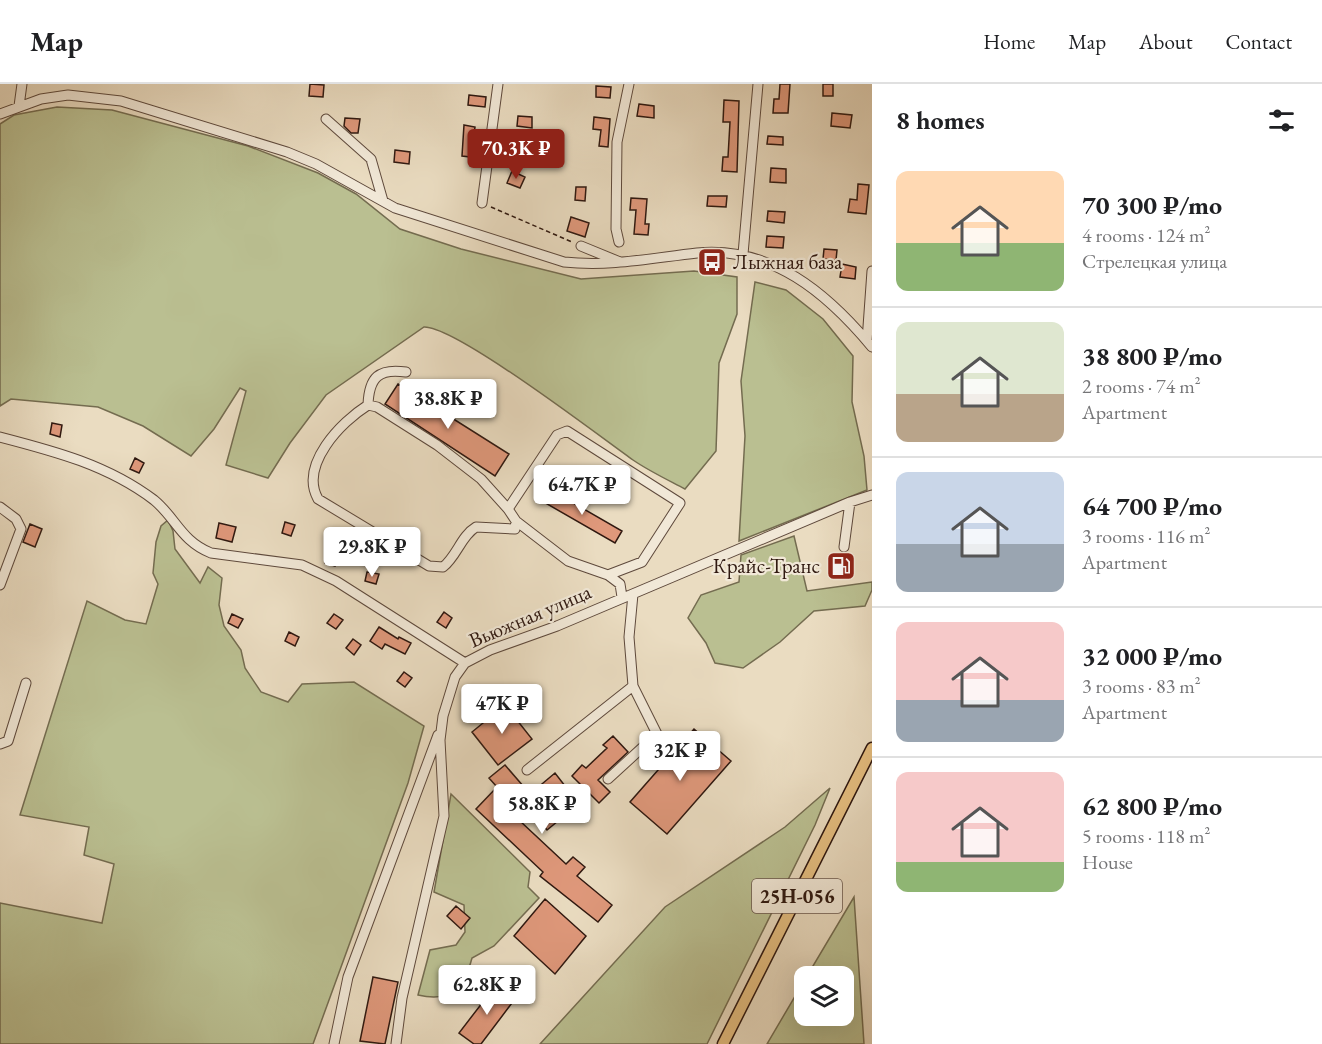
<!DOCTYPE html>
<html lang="en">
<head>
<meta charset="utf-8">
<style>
	:root { --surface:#fff; --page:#f6f6f6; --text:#202124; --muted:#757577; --line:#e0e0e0; --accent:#8f2418 }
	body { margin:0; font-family:"EB Garamond",serif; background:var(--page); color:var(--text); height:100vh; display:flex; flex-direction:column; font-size:22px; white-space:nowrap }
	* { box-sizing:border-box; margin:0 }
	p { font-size:20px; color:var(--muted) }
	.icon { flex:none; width:33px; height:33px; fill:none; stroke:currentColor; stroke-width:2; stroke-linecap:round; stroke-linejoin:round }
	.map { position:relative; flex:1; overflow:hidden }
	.panel { display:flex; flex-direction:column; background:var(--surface); width:450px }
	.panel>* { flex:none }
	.fabs { position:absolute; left:794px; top:882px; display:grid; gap:12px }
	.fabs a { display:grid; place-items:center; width:60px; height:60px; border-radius:12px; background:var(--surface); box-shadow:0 6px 24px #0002; font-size:30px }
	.price { position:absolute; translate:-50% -51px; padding:0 14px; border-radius:6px; background:#fff; color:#222; font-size:20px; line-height:39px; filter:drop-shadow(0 2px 3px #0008) }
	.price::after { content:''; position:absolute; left:50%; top:36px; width:18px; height:14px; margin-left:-9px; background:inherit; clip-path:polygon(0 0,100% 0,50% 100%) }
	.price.on { background:var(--accent); color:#fff }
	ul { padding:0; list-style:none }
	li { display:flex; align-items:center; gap:18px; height:150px; padding:0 24px }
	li+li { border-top:2px solid var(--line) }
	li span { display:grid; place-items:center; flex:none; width:168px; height:120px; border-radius:12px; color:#555 }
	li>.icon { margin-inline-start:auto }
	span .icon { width:72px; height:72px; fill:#fffc; stroke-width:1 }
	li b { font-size:26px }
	h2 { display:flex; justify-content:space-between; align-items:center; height:72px; padding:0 24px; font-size:26px }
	header { display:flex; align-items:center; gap:36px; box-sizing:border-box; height:84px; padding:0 30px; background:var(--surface); border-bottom:2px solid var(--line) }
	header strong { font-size:28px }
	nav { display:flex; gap:33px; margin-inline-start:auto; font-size:21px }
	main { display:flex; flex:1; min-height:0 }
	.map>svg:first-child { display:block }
	.green { fill:#babf91; stroke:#746c50; stroke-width:1.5 }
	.building { fill:#df987b; stroke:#2f1810; stroke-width:1.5 }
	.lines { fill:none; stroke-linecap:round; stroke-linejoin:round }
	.minor-casing { stroke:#5e493c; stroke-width:11 }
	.major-casing { stroke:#2f1810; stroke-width:13 }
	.path { stroke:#2f1810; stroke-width:1.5; stroke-dasharray:4.5 3; stroke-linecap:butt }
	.minor { stroke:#f1e8d7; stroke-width:9 }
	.major { stroke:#e5be80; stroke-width:10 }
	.labels { text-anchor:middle; stroke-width:4.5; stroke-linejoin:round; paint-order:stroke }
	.shield { fill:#f1e8d7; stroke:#69564c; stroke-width:1.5 }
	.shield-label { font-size:20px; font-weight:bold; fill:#2f1810 }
	.poi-label { font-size:21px; fill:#2f1810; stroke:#f1e8d7; text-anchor:start }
	.street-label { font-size:21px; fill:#2f1810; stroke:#f1e8d7 }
</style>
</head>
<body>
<header>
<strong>Map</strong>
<nav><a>Home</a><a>Map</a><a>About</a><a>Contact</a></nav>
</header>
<main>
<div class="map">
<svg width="872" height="960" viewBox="0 0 872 960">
	<rect width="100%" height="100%" fill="#eadcc1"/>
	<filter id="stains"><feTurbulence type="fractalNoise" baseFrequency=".00333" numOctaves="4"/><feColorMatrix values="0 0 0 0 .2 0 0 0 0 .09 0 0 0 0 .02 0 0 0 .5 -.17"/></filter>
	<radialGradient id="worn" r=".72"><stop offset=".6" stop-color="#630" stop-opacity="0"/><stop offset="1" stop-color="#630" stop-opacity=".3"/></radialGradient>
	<path class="green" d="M57,23l55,3 136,36 70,27 38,21 44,35 61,20 120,30 113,-8 43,6v37l-18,49 -3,88 -31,38c-17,-9 -36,-18 -52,-29 -34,-24 -177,-134 -209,-133l-98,68 -36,48 -22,35 -42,-13 20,-74 -6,-3 -26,41 -23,27 -48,-30 -45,-19 -87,-8 -11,7v-282l14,-9z
		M755,198l31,8 37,29 30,37 -1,46 12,54 3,34 -128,51 6,-105 -4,-55z
		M168,436l5,11 2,18 25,34 8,-16 14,11 -3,27 5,21 17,24 4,18 16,24 27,10 14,-18 52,-2 70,44 -16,57 -95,261h-313v-141l102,20 12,-59 -30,-9 5,-28 -69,-12 67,-214 38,19 21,4 12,-40 -5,-11 3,-31 5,-16z
		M794,452l13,55 65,-9v8l-7,16 -51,5 -34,31 -37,26 -28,-5 -9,-20 -18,-25 13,-23 38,-13 2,-27z
		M830,704l-15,37 -108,219h-167l125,-137 120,-80z
		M451,710l79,78 -2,15 11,11 -45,48 -22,12c-8,30 -21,45 -54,37l12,-45 26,-5 9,-13 -1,-27 -30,-13z
		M854,813l10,147h-97l37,-63v35h39v-40h-36z"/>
	<path class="building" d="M310,0l14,1 -1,12 -14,-1z
		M780,0h10l-2,29h-15l1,-14h5z
		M823,0h10v12h-10z
		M596,2l15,1 -1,11 -14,-1z
		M469,11l17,2 -1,10 -17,-2z
		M724,16l15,1 -2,71 -15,-1 1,-14h5l2,-35h-7z
		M639,20l15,2v12l-17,-2z
		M832,29l20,2 -2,13 -19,-2z
		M518,32l14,1v11l-15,-2z
		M594,33l16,2 -2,28 -9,-1 2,-16 -8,-1z
		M345,34l15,1 -2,14h-7l-7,-7z
		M464,41l11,2 -3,20 9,1 -2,10 -17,-2z
		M768,52l15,1v8l-16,-1z
		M395,66l15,2 -1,12 -15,-2z
		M771,84l15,1v14l-16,-1z
		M512,87l13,6 -5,11 -13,-5z
		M858,100l11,1 -3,29 -18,-2 2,-13 7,1z
		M576,103h10l-1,14 -10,-1z
		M708,112h19l-1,11 -19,-1z
		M631,114l16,1 -2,25h4l-1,11 -14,-1 2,-24h-6z
		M768,127l17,1 -1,11 -17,-2z
		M571,133l18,6 -4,14 -18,-6z
		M767,152l17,1 -1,11 -17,-1z
		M824,165l13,1 -1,10 -13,-1z
		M842,180l14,3 -1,12 -15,-2z
		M398,300l111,70 -14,22 -110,-72z
		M52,339l10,2 -2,12 -10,-3z
		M135,374l9,5 -5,10 -9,-4z
		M549,405l73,42 -7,12 -73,-42z
		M285,438l10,3 -4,11 -9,-3z
		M219,439l17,4 -4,15 -16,-4z
		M30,440l12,5 -7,18 -12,-5z
		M328,468l10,2 -3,12 -10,-3z
		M834,476h14l1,12 -15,1z
		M367,488l12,2 -3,10 -11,-3z
		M444,528l8,6 -6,10 -9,-6z
		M232,530l11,5 -5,9 -10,-5z
		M334,530l9,6 -7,9 -9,-6z
		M379,543l19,12 1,-2 12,6 -6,11 -20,-10 -3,5 -12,-8z
		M289,548l10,5 -4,9 -10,-5z
		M353,555l8,6 -7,10 -8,-7z
		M404,588l8,6 -7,9 -8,-6z
		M505,621l27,34 -34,26 -26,-33z
		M694,645l37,32 -64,73 -37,-32z
		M613,652l15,16 -30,28 12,12 -11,11 -27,-27 10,-11 4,3 21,-20 -4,-3z
		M505,681l25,29 25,-21 24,31 -32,26 -28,-35 -14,12 61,57 7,-7 12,10 -8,9 35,29 -14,17 -58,-46 3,-4 -67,-63 21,-22 -8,-9z
		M545,815l41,37 -31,38 -41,-38z
		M456,822l14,12 -9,11 -14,-13z
		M373,893l25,5 -13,62 -25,-3z
		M496,901l19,14 -34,45h-7l-15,-11z"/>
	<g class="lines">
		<g class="minor-casing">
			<path id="minor" d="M19,22l3,-22
				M0,30l41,-15 27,-4 53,6 166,51 29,12 79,44 169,54c46,5 88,-4 133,-9 75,-7 130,40 175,94
				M326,35l45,40 12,42
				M482,119l16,-119
				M619,158l-3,-13 1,-87 12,-58
				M581,162l39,16
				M743,170l15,-170
				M867,257l5,-70
				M368,321c1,-28 11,-37 38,-33
				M0,353c54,14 108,28 154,63 22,18 27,41 57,53l91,12 34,16 129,82
				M0,423l16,12 5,10 -21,56
				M508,425l49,-74 10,-4 113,72 -38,59 -34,13 12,9 2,13
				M516,437l-1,8 -39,-2c-15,9 -19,29 -33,40l-14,-1 -111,-67c-19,-34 23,-77 50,-94l9,2 60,38 44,34 27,30 8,12 52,40 40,14
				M844,463l6,-45
				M0,660l8,-3 18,-58
				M527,686l106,-84 -4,-49 4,-43
				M608,695l49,-45 -24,-48
				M334,960l14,-67 90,-242
				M396,960l6,-46 42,-182 -4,-76 3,-24 12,-39 10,-14 25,-13 67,-24 293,-124 22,-7"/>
		</g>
		<g class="major-casing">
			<path id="major" d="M723,960l149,-296"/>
		</g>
		<path class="path" d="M491,123l81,35"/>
		<use href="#minor" class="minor"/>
		<use href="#major" class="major"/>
	</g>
	<defs>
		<g id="bus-square" transform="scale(1.5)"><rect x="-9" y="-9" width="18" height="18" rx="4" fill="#8f2418" stroke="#f1e8d7"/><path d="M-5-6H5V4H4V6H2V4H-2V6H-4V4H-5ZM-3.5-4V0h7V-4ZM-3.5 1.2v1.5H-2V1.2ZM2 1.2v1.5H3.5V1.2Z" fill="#fff"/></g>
		<g id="fuel-square" transform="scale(1.5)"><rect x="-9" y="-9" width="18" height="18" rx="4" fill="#8f2418" stroke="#f1e8d7"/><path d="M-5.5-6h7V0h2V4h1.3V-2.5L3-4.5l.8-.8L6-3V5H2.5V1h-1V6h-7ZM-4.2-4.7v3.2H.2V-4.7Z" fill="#fff"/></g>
	</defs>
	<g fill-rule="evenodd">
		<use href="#bus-square" x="712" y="178"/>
		<use href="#fuel-square" x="841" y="482"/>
	</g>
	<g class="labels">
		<rect class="shield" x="752" y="795" width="90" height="34" rx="4.5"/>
		<g class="shield-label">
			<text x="797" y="819">25Н-056</text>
		</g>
		<g class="poi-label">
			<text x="733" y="185">Лыжная база</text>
			<text x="820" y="489" text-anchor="end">Крайс-Транс</text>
		</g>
		<g class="street-label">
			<text transform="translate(530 532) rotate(-23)" y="7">Вьюжная улица</text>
		</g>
	</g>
	<rect width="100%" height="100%" filter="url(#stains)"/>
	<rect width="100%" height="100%" fill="url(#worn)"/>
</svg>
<div class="fabs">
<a><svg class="icon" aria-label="layers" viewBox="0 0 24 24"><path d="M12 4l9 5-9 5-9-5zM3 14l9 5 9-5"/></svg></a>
</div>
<b class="price on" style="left:516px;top:96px">70.3K ₽</b>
<b class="price" style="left:448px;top:346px">38.8K ₽</b>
<b class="price" style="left:582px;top:432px">64.7K ₽</b>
<b class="price" style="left:372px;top:494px">29.8K ₽</b>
<b class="price" style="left:502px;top:651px">47K ₽</b>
<b class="price" style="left:680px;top:698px">32K ₽</b>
<b class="price" style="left:542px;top:751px">58.8K ₽</b>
<b class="price" style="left:487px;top:932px">62.8K ₽</b>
</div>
<section class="panel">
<h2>8 homes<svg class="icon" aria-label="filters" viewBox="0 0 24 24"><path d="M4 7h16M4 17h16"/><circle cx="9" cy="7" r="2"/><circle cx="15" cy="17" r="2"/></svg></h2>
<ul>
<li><span style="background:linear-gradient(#ffd9b3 60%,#8fb573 0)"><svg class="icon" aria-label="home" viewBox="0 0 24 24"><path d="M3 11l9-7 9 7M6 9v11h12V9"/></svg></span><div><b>70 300 ₽/mo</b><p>4 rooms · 124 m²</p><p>Стрелецкая улица</p></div></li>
<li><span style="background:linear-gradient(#dfe7d0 60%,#b9a48a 0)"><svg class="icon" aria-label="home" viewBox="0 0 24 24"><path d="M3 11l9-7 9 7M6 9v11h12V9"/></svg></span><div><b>38 800 ₽/mo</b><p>2 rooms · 74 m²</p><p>Apartment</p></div></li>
<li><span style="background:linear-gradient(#c9d6e8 60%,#9aa5b1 0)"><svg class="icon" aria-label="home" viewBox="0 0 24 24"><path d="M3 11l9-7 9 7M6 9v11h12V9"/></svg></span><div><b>64 700 ₽/mo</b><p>3 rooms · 116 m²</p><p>Apartment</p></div></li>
<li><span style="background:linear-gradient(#f6c9c9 65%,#9aa5b1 0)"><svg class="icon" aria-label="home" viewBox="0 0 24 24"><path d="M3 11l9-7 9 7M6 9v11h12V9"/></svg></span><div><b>32 000 ₽/mo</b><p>3 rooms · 83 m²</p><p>Apartment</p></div></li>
<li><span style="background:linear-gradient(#f6c9c9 75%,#8fb573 0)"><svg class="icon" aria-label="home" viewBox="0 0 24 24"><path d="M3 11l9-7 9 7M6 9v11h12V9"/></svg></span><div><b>62 800 ₽/mo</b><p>5 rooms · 118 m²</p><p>House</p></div></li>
</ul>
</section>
</main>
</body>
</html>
